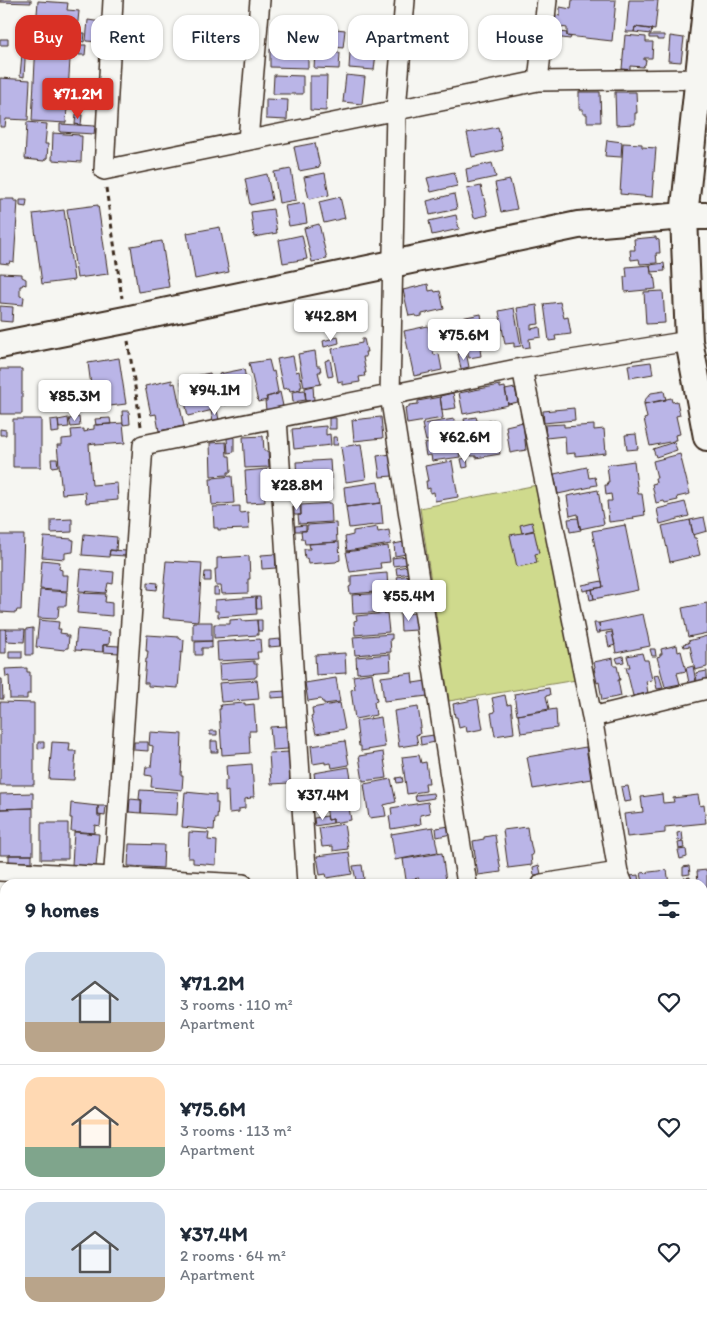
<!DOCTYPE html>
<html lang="en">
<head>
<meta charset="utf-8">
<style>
	:root { --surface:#fff; --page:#f2f2f3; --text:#1f2937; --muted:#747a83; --line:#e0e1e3; --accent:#d93025 }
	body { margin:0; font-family:Itim,sans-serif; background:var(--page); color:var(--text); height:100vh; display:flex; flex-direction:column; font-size:19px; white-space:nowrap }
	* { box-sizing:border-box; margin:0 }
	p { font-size:16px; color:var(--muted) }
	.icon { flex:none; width:28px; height:28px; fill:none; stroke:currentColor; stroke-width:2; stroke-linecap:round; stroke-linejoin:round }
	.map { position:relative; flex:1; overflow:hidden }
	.drawer { position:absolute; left:0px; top:879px; width:708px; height:446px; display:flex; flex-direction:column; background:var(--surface); border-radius:15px 15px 0 0; box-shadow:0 1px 4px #0004 }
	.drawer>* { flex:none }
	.top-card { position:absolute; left:15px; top:15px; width:678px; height:45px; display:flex; gap:10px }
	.price { position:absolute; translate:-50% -42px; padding:0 11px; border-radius:5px; background:#fff; color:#222; font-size:16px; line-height:32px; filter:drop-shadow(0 1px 2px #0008) }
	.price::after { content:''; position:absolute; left:50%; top:30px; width:15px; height:11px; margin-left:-8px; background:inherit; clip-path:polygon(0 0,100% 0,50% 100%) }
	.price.on { background:var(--accent); color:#fff }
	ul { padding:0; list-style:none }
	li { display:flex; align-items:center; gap:15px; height:125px; padding:0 25px }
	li+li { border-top:1px solid var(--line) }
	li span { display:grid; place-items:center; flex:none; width:140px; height:100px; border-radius:15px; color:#555 }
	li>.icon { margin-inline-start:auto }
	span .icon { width:60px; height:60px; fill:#fffc; stroke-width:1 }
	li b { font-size:21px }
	h2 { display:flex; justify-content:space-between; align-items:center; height:60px; padding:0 25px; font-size:21px }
	.pill { padding:0 18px; border-radius:15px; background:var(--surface); box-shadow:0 1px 4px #0004; font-size:18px; line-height:45px }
	.pill.on { background:var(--accent); color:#fff }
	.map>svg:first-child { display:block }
	.green { fill:#cfda8d; stroke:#858256 }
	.building { fill:#bab5e7; stroke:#3b2a1e }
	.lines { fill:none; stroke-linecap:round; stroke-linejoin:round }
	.street-casing { stroke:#3b2a1e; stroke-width:22 }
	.secondary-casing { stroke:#3b2a1e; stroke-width:30 }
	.path { stroke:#3b2a1e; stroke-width:3; stroke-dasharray:5 4; stroke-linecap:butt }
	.street { stroke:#f6f6f2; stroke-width:19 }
	.secondary { stroke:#f6f6f2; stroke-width:26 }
</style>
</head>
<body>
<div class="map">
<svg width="707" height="1324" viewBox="0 0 707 1324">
	<rect width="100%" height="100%" fill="#f6f6f2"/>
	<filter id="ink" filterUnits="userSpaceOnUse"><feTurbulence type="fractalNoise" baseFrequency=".02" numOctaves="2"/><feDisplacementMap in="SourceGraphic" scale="10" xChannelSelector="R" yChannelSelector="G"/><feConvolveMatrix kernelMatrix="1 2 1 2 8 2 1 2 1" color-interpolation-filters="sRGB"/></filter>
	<g filter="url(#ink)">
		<path class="green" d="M537,485l39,195 -127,21 -29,-193z"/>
		<path class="building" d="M0,0h31v3l-31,-1z
			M572,0h44l-4,41 -45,-5v-8l-12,-2 1,-11 4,1v-9l11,2z
			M629,0h29l-3,30 -20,-3 -1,5h-8z
			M38,1l30,2 -1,7 12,1 -3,30 -5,-1v2l-36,-3z
			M88,20l14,2 -2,20 -14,-1z
			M274,22l35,4 -2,19 -35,-5z
			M357,26l27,3 -2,19 -27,-3z
			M318,27l27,3 -2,18 -27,-3z
			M635,27l17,2 -1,5 -17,-2z
			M554,31l13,2v3l4,1 -1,2 -16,-2z
			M81,33h4l-1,9 -4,-1z
			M625,35l21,2v5h7l-1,16h-8v2h2l-1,5h-1l-1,2 -13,-1v4l-8,-1z
			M649,35h15v5h-7v-2h-8z
			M670,36l14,2 -3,24 -13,-1z
			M0,39h8v6h-8z
			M36,42l35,2 -5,79 -34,-2z
			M23,43h3l-2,34 -4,-1z
			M80,45h6l-1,10h-6z
			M270,49l38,1v18l-38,-1z
			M315,52l25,1 -1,16 -25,-1z
			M350,52l26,2 -2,16 -25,-2z
			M274,75l29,1v18h-30z
			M346,75l19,2 -3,27 -19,-2z
			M310,76h17l-1,35 -16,-1z
			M0,78l30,2 -2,40 -22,-1 -1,8h-5z
			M579,92h21l1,30h-14v-8h-4v-5h-4z
			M615,92h21l1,21h-2v11l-19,1z
			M266,99l22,1 -1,20 -21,-1z
			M76,114l6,1 -1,10 -6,-1z
			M27,122l20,2 -2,20h3l-1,15h-2l-1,2 -19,-2z
			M60,124l35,2 -1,8 -34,-2z
			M498,127l5,23 -31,7 -5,-24z
			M53,133l26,2v1h3l-1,26 -29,-2z
			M607,140l15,2 -1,15 -16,-1z
			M315,143l5,24 -21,4 -5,-24z
			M623,143l19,1v3l14,1 -4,49 -32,-3z
			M492,163l4,14 -28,6 -2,-14z
			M291,169l5,31 -17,3 -5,-31z
			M454,172l3,14 -26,6 -4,-14z
			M325,173l4,22 -20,4 -5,-22z
			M267,174l5,26 -22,5 -5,-26z
			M510,180l7,29 -16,3 -6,-29z
			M481,186l7,29 -14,3 -7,-29z
			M454,194l3,15 -27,6 -3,-14z
			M340,197l5,21 -21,5 -5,-21z
			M0,199h14v2h4l-4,61 -4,-1 -1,3 -9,-1z
			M20,200h7l-1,7 -6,-1z
			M304,203l3,20 -18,3 -4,-20z
			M98,205l10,69 -31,4 -10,-69z
			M273,209l4,24 -23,4 -3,-25z
			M64,210l10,70 -32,4 -9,-70z
			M456,215l3,14 -27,6 -3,-14z
			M319,224l8,35 -15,3 -8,-34z
			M220,227l9,45 -34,7 -8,-46z
			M302,235l5,24 -24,4 -4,-23z
			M656,237v2l3,1 1,13h-4l1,10 -17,1 -1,-5 -8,1 -1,-10h5l-1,-11z
			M162,241l7,46 -31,5 -7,-46z
			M664,263l1,8 -14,1 -1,-7z
			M650,265l1,9h3l2,15 -31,3 -1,-15h3l-1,-10z
			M0,273l22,1v3l4,2v6l-3,-1 -1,2h-2v10l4,1 -1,8 -23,-2z
			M428,284l1,7 5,-1 1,2 5,-1 4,18 -22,5v2l-5,1 -1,-2 -7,1 -6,-26z
			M663,291l2,32 -19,1 -2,-32z
			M560,302l4,16 4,-1 3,17 -16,2 1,4 -7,1 -5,-37z
			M537,305l2,19 -8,1v4l9,-2 1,10 -12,2 1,8 -7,1 -6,-40z
			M0,306l13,1 -1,15 -12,-1z
			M514,308l7,38 -7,1v-4l-9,1 -6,-33z
			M481,314l2,12h3l3,17 -3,1 1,4 -7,1 1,7 -12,2 -8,-40z
			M428,326l6,29 5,-1 3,16 -28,6 -10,-45z
			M338,337l1,6 -15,4 -1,-6z
			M362,339h2l3,13h-2l1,5h-3l3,16h-2l1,3 -6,1 1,5 -18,3v-4l-4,1 -6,-33 30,-6z
			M315,351l2,15h3l1,6h-3l3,12 -17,3 -6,-33z
			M466,352l3,15 -8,2 -3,-15z
			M293,356l3,16 3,-1 3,16h-2l1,2 -11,2 -1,-3 -6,1 -6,-30z
			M119,358l7,46 -32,4 -6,-45z
			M330,359l3,17 -5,1 -3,-16z
			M269,360l3,12 2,-1 4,21h-1v2l-11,3 1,3 -9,2 -9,-39z
			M651,362l2,12 -23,4 -2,-13z
			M0,369h22v45h-22z
			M244,369l6,31 -25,5 -6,-31z
			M210,373l7,36 -29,7 -8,-37z
			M172,380v4l3,-1 9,43 -25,5 -3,-17 -5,1 -6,-29z
			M500,385v3l5,-1 3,18 -45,9 -4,-21z
			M313,386l1,14 -8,1 -1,-13z
			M515,388l3,14 -10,2 -3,-14z
			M304,390l2,10 -13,2 -1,-10z
			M664,391l2,9 -22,4v-3l7,-8z
			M280,392l3,14 -17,4 -1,-9h2v-4l11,-3v-1z
			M453,393l3,15 -14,2 -2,-14z
			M440,397l3,21 -36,6 -2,-16 4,-1v-2l9,-1v-3z
			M671,398l1,4 5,-1 3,14 -4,1 4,18 -5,1 1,5h-2v1l-24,5 -6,-27 3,-1 -3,-14z
			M574,408l1,12 -31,3 -1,-12z
			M217,410l2,10 -6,1 -2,-10z
			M122,411h7l1,13 -7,1z
			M79,417l1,9 -9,1 -2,-8z
			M381,417l2,21 -29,3 -2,-21z
			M476,417l2,6 16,-3 6,34 -24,4v-2h-5l-7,-37z
			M68,418l1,9 -10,1 -1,-8z
			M110,418l1,6 -15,1 -1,-6z
			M329,418h7v11h-7z
			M13,419h28v48h-28z
			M58,419l1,13 -8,1 -1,-13z
			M454,419l3,17 -31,5 -4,-17z
			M523,422l3,28 -16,3 -4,-27z
			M123,423l2,20 -29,2 -1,-2 -6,1 3,41 25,-2 1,17 -32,3 -1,-11 -23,2 -5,-49h5v-6l10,-1 -1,-8 13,-1v3l4,-1 -1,-1 7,-1v-4z
			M564,424v3l30,-2v5l10,-1 2,24 -31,3v-3l-9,1 -1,-18 -19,2 -1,-13z
			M326,426v9l4,-1 1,11 -37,4 -2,-20z
			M0,429l6,1v5h-6z
			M636,434l2,15 -11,1 -2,-15z
			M263,436l1,15h4l1,16 -24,1 -2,-31z
			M234,437v15l-6,1 -1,-15z
			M333,437h4l1,8h-5z
			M457,439l3,18 -28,4 -1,-6 -5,1 -2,-12z
			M226,442l1,14h3l1,16h-3v3l-17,1 -1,-33z
			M674,442l3,8 -21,7 -3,-8z
			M361,444l5,35 -20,3 -5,-35z
			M391,454l2,22 -13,1 -3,-21z
			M680,454l10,40 -13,3 1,3 -13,3 -1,-2 -8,2 -4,-19 4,-1 -1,-5h2l-4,-17z
			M467,458l1,9 -5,1 -2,-9z
			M51,459h6l1,7 -6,1z
			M330,460l2,31h-3v5l-31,2 -2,-36z
			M452,461l6,36 -23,4 -1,-9 -4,1v-5l-3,1 -1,-8h2l-3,-15z
			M634,461l4,33h4l3,21 -12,2 1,2 -25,3 -2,-21h5l-1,-7 -5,1 -1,-10h3l-1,-3h2l-2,-17z
			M587,467l2,11 6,-1 2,8 -6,1v1l-33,7 -4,-20z
			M267,469l1,14h-4l1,19 -18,1 -2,-32z
			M232,476l2,27 -22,2 -2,-26h3v-1z
			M378,482l3,21 -35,4 -2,-20z
			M598,490l6,34 -24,5 -2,-15 -8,2 -3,-20z
			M685,502l4,14 -29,8 -3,-15z
			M331,503l1,19 -33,2 -1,-9h3v-10z
			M381,503l2,21 -34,4 -3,-21z
			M240,506v7l8,-1 1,17 -31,1v-2h-4l-1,-21z
			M294,506h6l1,9h-7z
			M704,517l3,14 -14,4 -3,-15z
			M578,518l3,12 -11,2 -2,-13z
			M72,519v13l-21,1v-13z
			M690,520l4,18h2l4,17 -30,7 -8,-36z
			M532,522l2,8 -12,3 -2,-8z
			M336,523l1,19 -32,2 -1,-5h-2l-1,-8 6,-1v-5z
			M306,525v6h-11v-5z
			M625,525l13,65 -44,9 -2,-10 11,-2 -11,-56z
			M377,527l1,5 11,-2 2,14 -44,7 -2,-14 8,-2v-4z
			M534,531l5,22 -4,1 2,9 -20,4 -7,-32z
			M84,534l33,3 -1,14 -6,-1 -1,7 -27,-2z
			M0,535h24l-3,75h-4l-1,3 -16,-1z
			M44,537l28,2v1h2l-1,12 -8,1v6l-23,-2z
			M339,542l1,18 -3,1 -1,1 -28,2 -1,-6 -2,1 -1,-10h6l-1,-5z
			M404,542l2,12 -11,2 -1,-12z
			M388,546l2,16 -10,1 1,5 -31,4 -4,-20z
			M110,550l17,1 -1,5 -17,-1z
			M275,554l1,14 -14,1 -1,-14z
			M249,556l1,23h-2v14l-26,1 -1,-8h-5l-1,-17h2v-11z
			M407,556l1,8 -15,2 -1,-8z
			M42,560l18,2 -1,7 3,1v5h6l-1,16 -27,-2z
			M166,561l36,2 -4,58 -35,-3 1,-15h-1l2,-20h-1z
			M408,566l2,7 -13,2 -1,-7z
			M81,569l33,3 -1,12 -5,-1 -2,10 -27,-2z
			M205,572h6v9h-7z
			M387,573l1,18 -38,3 -1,-7 2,-1v-10z
			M410,575l1,5 -13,3 -1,-6z
			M602,581l1,6 -20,4 -1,-6z
			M148,582l10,1 -1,7 -9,-1z
			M214,588h4l1,7h-5z
			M592,589l2,10 -4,1 -2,-10z
			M40,590l27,2 -1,14h-7l-1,11h-1l-1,2 -18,-1z
			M79,593l27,1 -1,8 7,1v13l-35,-3z
			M385,593l2,19 -34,2 -1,-19z
			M256,597h4l1,12h-5z
			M256,597l1,17 -39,3v-6h-3v-11z
			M707,603v30l-19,4 -6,-29z
			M387,613l2,19 -34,3 -1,-14 3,-1 -1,-4z
			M416,613l1,17 -16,1 -1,-17z
			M643,614l7,32 -34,7 -4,-23 -12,2 -1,-9z
			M242,619v2l15,-1 1,15 -44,3v-14h16v-4z
			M39,620l20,2 -1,7h3l-1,4 6,1v2h3l-1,12h-2l-1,2 -29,-3z
			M257,620h5v11h-4z
			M193,622h19v19h-19z
			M594,623h5l1,10h-4z
			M33,628v27h-7v-26z
			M0,629h6v24h-6z
			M6,629h19l-1,13 -18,-1z
			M77,629l33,3 -1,12 -6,1v7l-28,-2z
			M612,632l3,13 -6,2 -3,-14z
			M392,634v5h-2l1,13 -36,3 -2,-18z
			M147,635l33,2v2l4,1 -1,13 -2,-1 -3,36 -30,-2v-3h-4l2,-24h1l1,-8h-2z
			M707,636v31l-12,3 -5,-24 -6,1 -1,-3 6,-1 -1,-2z
			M260,639l1,13h-4l1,7 -40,2 -1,-19z
			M281,639v7l-12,1v-7z
			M212,641v7h-10v7h-7v-13z
			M103,645l16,1v7l-16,-1z
			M677,645l1,7 3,-1 5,20 -9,2 3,11 -15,3 -8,-30 3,-1v-2h2l-1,-5z
			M650,649h5l1,7h-4z
			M9,651h13v7h-13z
			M345,653l1,20 -30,2 -1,-20z
			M642,653l2,7h4l4,20 -6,1 2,12 -15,3 -7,-29h4l-3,-11z
			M390,654l1,16 -34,3 -1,-16z
			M623,656l1,6 -6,1 -2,-5z
			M613,658l1,8h3l3,14h-2l3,16 -19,4 -3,-18 -2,1 -3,-15 1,-1 -1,-5z
			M254,661v3h3v12l-2,1v1l-35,2 -1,-16z
			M693,666l3,16 -7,1 -3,-15z
			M27,668v4h3v22h-3v5h-17l-1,-23 -3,1 -1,-8z
			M707,671v9l-10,2 -1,-9z
			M372,673l5,28 -3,1 2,13 -21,4 -4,-29 4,-1 -2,-13z
			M412,673l1,10 13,-2 2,15 -44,5 -3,-24z
			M659,674l4,14 -6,1 -3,-14z
			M336,678l4,24 -16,2v-2h-2l-1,-3 -13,2 -3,-18z
			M0,679h2l1,20h-3z
			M257,680l2,19 -38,3 -2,-19z
			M549,688l1,7 -4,1 3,13 -32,6 -3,-21z
			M286,691v6l-15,1v-6z
			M505,695l2,10 4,-1 3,29 -19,3 -4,-23 4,-1 -3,-14z
			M478,699l5,30 -16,3 -1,-6 -7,2 -2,-11h-2l-2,-13z
			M0,702l34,1v82h-34z
			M245,703v2l9,-1 2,27h-7l1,22 -28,2 -3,-46h2l-1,-4z
			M340,703l5,26 -29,5 -5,-18 2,-1 -1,-7z
			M418,707l3,20h-2l1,7 -4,1 2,9 -19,3 -5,-36z
			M556,709l1,19 -36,5 -3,-18z
			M381,717l4,30 -24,4v-5h-2l-3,-25z
			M286,726l2,23 -16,1 -2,-23z
			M210,731h7v4h-7z
			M150,732l32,2 -1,22h1l-1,20h2l-1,14 -31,-3 1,-11 -7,-1 1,-8h5l2,-21 -4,-1z
			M434,735l1,7 -14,3 -1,-8z
			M211,741h6l1,11h-7z
			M345,741l4,24 -17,3 -1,-5 -6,1v-2l-12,2 -2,-18z
			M38,742h6v6l-6,1z
			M52,742l18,1 -1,8h7l-2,29 -25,-1z
			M134,742h14v9l-14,-1z
			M586,747l5,32 -58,10 -6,-32z
			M289,752l1,31 -19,1 -2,-31z
			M383,752l4,26 -24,3 -4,-25z
			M419,755l2,8 5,-1 3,21h-4l1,8 -19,3 -5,-37z
			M252,764l2,33h-4l1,1 -6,1v9l-6,1v3l-10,1 -1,-22 -3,1v-11l2,-1 -1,-14z
			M349,767l4,23 -21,4 -2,-9 -14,3 -2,-15z
			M402,777l1,5 -6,1 -1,-5z
			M391,779l5,23 -12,3 2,11 -17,2 -5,-34z
			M326,786l2,8 -15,3 -1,-8z
			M628,786l3,15 -7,1 -3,-15z
			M140,790l38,2 -1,23 -36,-2 1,-13 -3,-1z
			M185,792l31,3v8h2l-1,16h-2l-1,11 -32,-3z
			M33,793v15l-33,1v-15z
			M433,793l1,5 -18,3 -1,-6z
			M662,794l1,9 11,-1 -1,-4 25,-3 2,11 4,-1 2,18 -41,4v6l-38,4 -3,-23 19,-2 -2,-15z
			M347,795l4,25 -18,3v-4l-5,1 -3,-22z
			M130,799l11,1v13l-12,-1z
			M428,802l2,11 -10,2 1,9 -30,5 -2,-13 3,-1 -1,-7z
			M71,803l27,3v10h3l-1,10 -5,-1 -1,8 -23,-2 1,-13h-2z
			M98,806h8l-1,10 -7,-1z
			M33,808v47h-33v-46z
			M327,816l1,4 5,-1v4l-18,3 -1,-8z
			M41,823h27v36h-27z
			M344,824l4,25 -15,2v-5l-11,1 -3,-19z
			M450,826l1,8 -14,3 -1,-9z
			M433,827l5,25 -43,8 -4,-26z
			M527,827l2,14h1l3,14h-2l1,10 -24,3 -5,-38z
			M74,832l25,2 -3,33 -24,-2z
			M189,832l20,1 -1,7 9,1 -1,24 -23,-2v-5h-5z
			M682,832l1,8 -5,1 -1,-8z
			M495,835l6,37 -23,3 -5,-34 11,-2v-2z
			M683,842l1,6 -5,1 -1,-6z
			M129,844l35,1 -1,23 -35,-2z
			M686,849l1,8 -7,2 -2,-9z
			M349,852l3,22 -25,4 -1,-4 -6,1 -3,-19z
			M442,853l4,28 -17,2v-1l-9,1 -1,-5 -13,2 -3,-21z
			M9,855h23v7h-23z
			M362,865l2,14 -8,1 -3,-14z
			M539,865l2,9 -7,1 -1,-8z
			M689,866l1,8 -7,1v-8z
			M667,870l2,14h-26l-2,-11z
			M707,870v36l-5,1v-23h-4l-1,-13z
			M638,875l1,9h-8l-1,-8z
			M690,877v7h-5l-1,-6z
			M707,914v24v-1l-5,1 1,-23z
			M0,919h5v11l-5,-1z
			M0,958l5,1v15l-5,-1z
			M5,1087v46l-2,-3 -1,-40z
			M0,1090h2l1,40h-3z
			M5,1239v71h-5v-70z
			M237,1320v4h-13l1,-3z
			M253,1320l13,1v3h-13z
			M275,1320h15v4h-20v-1h4z
			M297,1320h19v4h-20z
			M323,1320h26l-1,4h-25z
			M351,1320h10v4h-9z
			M362,1320h51l1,4h-52z
			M436,1320h29v4h-23v-4z
			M494,1320h37l1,4h-37z"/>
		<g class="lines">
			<g class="street-casing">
				<path id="street" d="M113,0l-9,170 434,-89 160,-2
					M405,0l-9,110 -6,285 77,489
					M538,81l9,-81
					M248,140l12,-140
					M522,368l70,349 26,155 5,12
					M277,418l30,466
					M592,717l115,-28
					M0,871l243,13
					M113,884l30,-439 379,-77 167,-27
					M542,884l76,-12
					M702,989h5
					M544,1320v4"/>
			</g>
			<g class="secondary-casing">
				<path id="secondary" d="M707,0l-23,216 5,125 18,96
					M0,345l125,-25 453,-95 106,-9h23
					M702,1293l5,2
					M92,1324l16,-4"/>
			</g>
			<path class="path" d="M106,188l16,110
				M128,341l13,85"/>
			<use href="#street" class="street"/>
			<use href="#secondary" class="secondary"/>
		</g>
	</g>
</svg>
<b class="price on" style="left:78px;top:120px">¥71.2M</b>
<b class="price" style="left:331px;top:342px">¥42.8M</b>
<b class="price" style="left:464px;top:361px">¥75.6M</b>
<b class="price" style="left:215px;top:416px">¥94.1M</b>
<b class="price" style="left:75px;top:422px">¥85.3M</b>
<b class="price" style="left:465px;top:463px">¥62.6M</b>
<b class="price" style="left:297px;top:511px">¥28.8M</b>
<b class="price" style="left:409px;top:622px">¥55.4M</b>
<b class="price" style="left:323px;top:821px">¥37.4M</b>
<div class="top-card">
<a class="pill on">Buy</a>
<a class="pill">Rent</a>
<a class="pill">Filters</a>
<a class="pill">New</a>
<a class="pill">Apartment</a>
<a class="pill">House</a>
</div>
<section class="drawer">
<h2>9 homes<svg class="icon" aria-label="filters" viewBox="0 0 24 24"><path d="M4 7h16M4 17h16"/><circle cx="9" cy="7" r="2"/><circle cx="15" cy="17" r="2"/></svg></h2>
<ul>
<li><span style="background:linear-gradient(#c9d6e8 70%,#b9a48a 0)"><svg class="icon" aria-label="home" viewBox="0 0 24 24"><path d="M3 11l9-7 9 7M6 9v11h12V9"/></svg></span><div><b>¥71.2M</b><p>3 rooms · 110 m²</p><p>Apartment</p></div><svg class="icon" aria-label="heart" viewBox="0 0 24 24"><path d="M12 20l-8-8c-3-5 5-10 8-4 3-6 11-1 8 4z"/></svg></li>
<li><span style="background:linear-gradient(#ffd9b3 70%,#7fa58c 0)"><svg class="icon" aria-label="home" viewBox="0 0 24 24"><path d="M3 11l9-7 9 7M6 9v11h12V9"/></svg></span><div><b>¥75.6M</b><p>3 rooms · 113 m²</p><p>Apartment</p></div><svg class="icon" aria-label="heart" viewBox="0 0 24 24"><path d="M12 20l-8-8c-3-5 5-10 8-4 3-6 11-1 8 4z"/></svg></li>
<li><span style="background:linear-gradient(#c9d6e8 75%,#b9a48a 0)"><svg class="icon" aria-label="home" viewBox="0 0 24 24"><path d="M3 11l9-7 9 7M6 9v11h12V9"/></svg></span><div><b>¥37.4M</b><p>2 rooms · 64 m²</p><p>Apartment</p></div><svg class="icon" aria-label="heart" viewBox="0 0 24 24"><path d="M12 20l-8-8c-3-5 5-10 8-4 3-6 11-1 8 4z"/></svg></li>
</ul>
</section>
</div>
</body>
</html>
